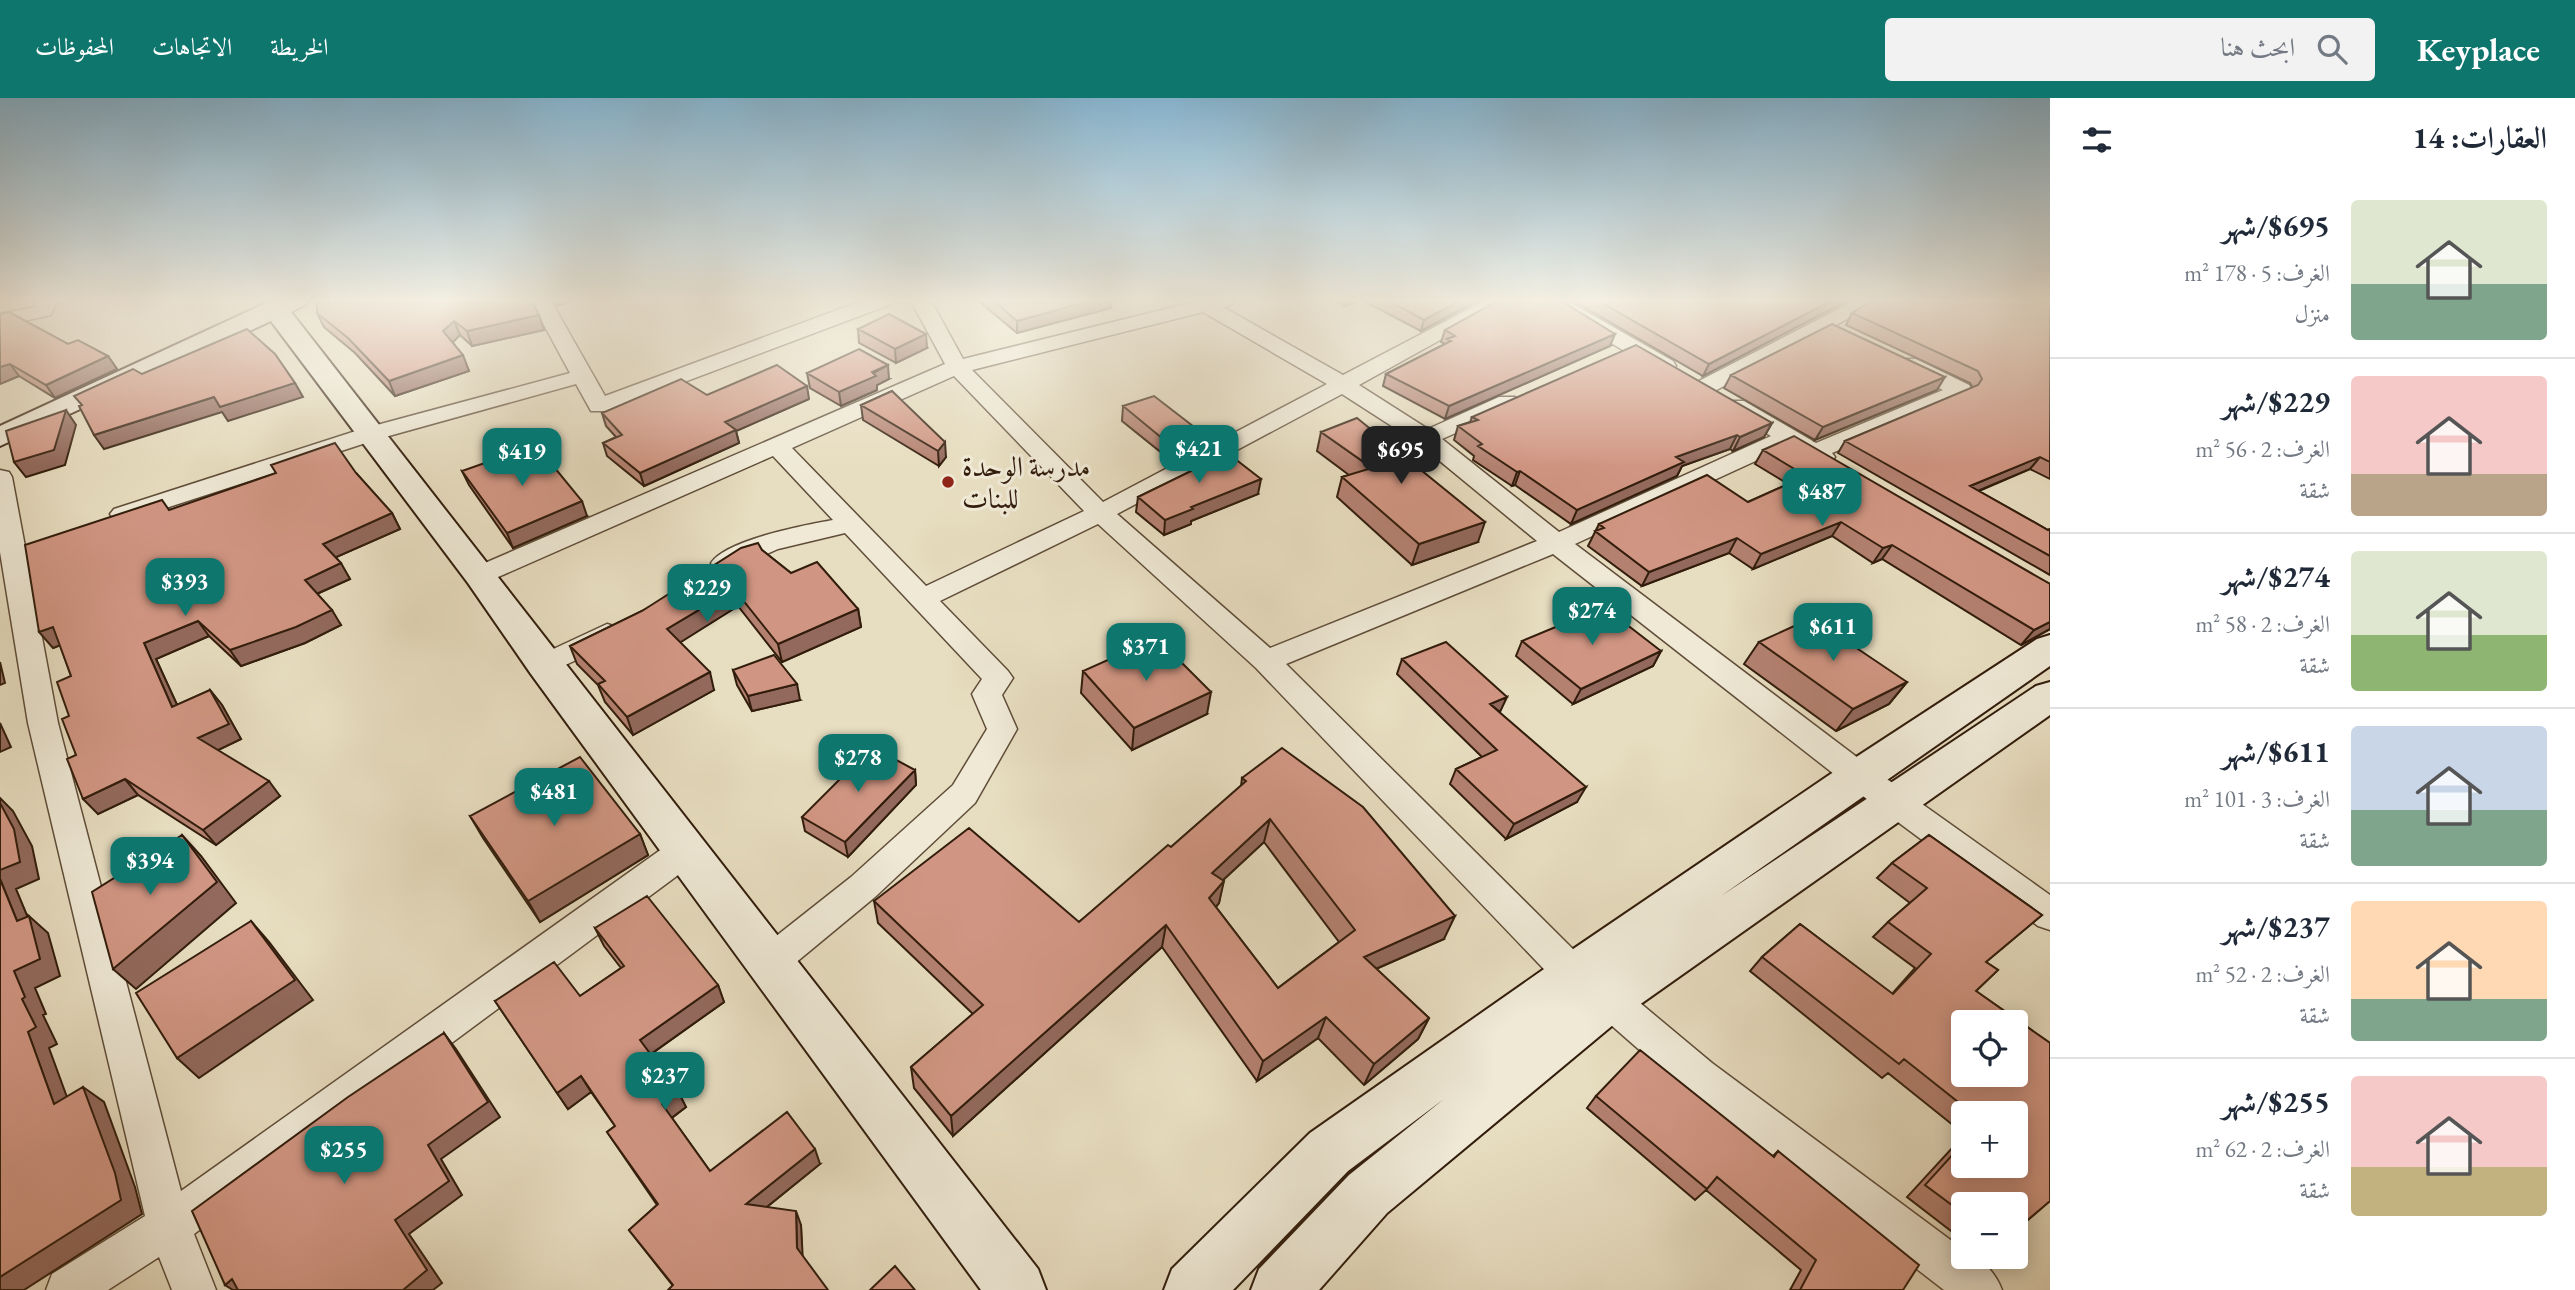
<!DOCTYPE html>
<html lang="ar">
<head>
<meta charset="utf-8">
<style>
	:root { --surface:#fff; --page:#f2f2f3; --text:#1f2937; --muted:#747a83; --line:#e0e1e3; --accent:#0f766e }
	body { margin:0; font-family:"EB Garamond",Amiri,serif; background:var(--page); color:var(--text); direction:rtl; height:100vh; display:flex; flex-direction:column; font-size:26px; white-space:nowrap }
	* { box-sizing:border-box; margin:0 }
	p { font-size:23px; color:var(--muted) }
	.icon { flex:none; width:38px; height:38px; fill:none; stroke:currentColor; stroke-width:2; stroke-linecap:round; stroke-linejoin:round }
	.map { position:relative; flex:1; overflow:hidden; direction:ltr }
	.sheet { display:flex; flex-direction:column; background:var(--surface); width:525px }
	.sheet>* { flex:none }
	.fabs { position:absolute; left:1951px; top:912px; display:grid; gap:14px }
	.fabs a { display:grid; place-items:center; width:77px; height:77px; border-radius:7px; background:var(--surface); box-shadow:0 4px 18px #0003; font-size:35px }
	.price { position:absolute; translate:-50% -60px; padding:0 16px; border-radius:14px; background:var(--accent); color:#fff; font-size:23px; line-height:46px; filter:drop-shadow(0 2px 4px #0008) }
	.price::after { content:''; position:absolute; left:50%; top:42px; width:21px; height:16px; margin-left:-10px; background:inherit; clip-path:polygon(0 0,100% 0,50% 100%) }
	.price.selected { background:#222; color:#fff }
	ul { padding:0; list-style:none }
	li { display:flex; align-items:center; gap:21px; height:175px; padding:0 28px }
	li+li { border-top:2px solid var(--line) }
	li span { display:grid; place-items:center; flex:none; width:196px; height:140px; border-radius:7px; color:#555 }
	li>.icon { margin-inline-start:auto }
	span .icon { width:84px; height:84px; fill:#fffc; stroke-width:1 }
	li b { font-size:30px }
	h2 { display:flex; justify-content:space-between; align-items:center; height:84px; padding:0 28px; font-size:30px }
	header { display:flex; align-items:center; gap:42px; box-sizing:border-box; height:98px; padding:0 35px; background:var(--accent); color:#fff }
	header strong { font-size:33px }
	nav { display:flex; gap:38px; margin-inline-start:auto; font-size:24px }
	.search { width:490px; height:63px; background:var(--page); display:flex; align-items:center; gap:18px; box-sizing:border-box; padding:0 24px; border-radius:7px; color:var(--muted); font-size:26px }
	main { display:flex; flex:1; min-height:0 }
	.map>svg:first-child { display:block }
	.lines { fill:none; stroke-linecap:round; stroke-linejoin:round }
	.street-casing { stroke:#5f4d39; stroke-width:3 }
	.secondary-casing { stroke:#321d0c; stroke-width:4 }
	.street { fill:#efe9d6; fill-rule:evenodd }
	.secondary { fill:#efe9d6; fill-rule:evenodd }
	.wall { fill:#b48171; stroke:#321d0c; stroke-width:2; fill-rule:evenodd }
	.shaded-wall { fill:#92695c; stroke:#321d0c; stroke-width:2 }
	.building { fill:#d19683; stroke:#321d0c; stroke-width:2; fill-rule:evenodd }
	.poi-dot { fill:#8f2418; stroke:#efe9d6; stroke-width:2.5 }
	.labels { text-anchor:middle; stroke-width:6; stroke-linejoin:round; paint-order:stroke }
	.poi-label { font-size:28px; fill:#321d0c; stroke:#efe9d6; text-anchor:start }
</style>
</head>
<body>
<header>
<strong>Keyplace</strong>
<div class="search"><svg class="icon" aria-label="search" viewBox="0 0 24 24"><circle cx="10" cy="10" r="6"/><path d="M15 15l6 6"/></svg>ابحث هنا</div>
<nav><a>الخريطة</a><a>الاتجاهات</a><a>المحفوظات</a></nav>
</header>
<main>
<section class="sheet">
<h2>العقارات: 14<svg class="icon" aria-label="filters" viewBox="0 0 24 24"><path d="M4 7h16M4 17h16"/><circle cx="9" cy="7" r="2"/><circle cx="15" cy="17" r="2"/></svg></h2>
<ul>
<li><span style="background:linear-gradient(#dfe7d0 60%,#7fa58c 0)"><svg class="icon" aria-label="home" viewBox="0 0 24 24"><path d="M3 11l9-7 9 7M6 9v11h12V9"/></svg></span><div><b>$695/شهر</b><p>الغرف: 5 · 178 m²</p><p>منزل</p></div></li>
<li><span style="background:linear-gradient(#f6c9c9 70%,#b9a48a 0)"><svg class="icon" aria-label="home" viewBox="0 0 24 24"><path d="M3 11l9-7 9 7M6 9v11h12V9"/></svg></span><div><b>$229/شهر</b><p>الغرف: 2 · 56 m²</p><p>شقة</p></div></li>
<li><span style="background:linear-gradient(#dfe7d0 60%,#8fb573 0)"><svg class="icon" aria-label="home" viewBox="0 0 24 24"><path d="M3 11l9-7 9 7M6 9v11h12V9"/></svg></span><div><b>$274/شهر</b><p>الغرف: 2 · 58 m²</p><p>شقة</p></div></li>
<li><span style="background:linear-gradient(#c9d6e8 60%,#7fa58c 0)"><svg class="icon" aria-label="home" viewBox="0 0 24 24"><path d="M3 11l9-7 9 7M6 9v11h12V9"/></svg></span><div><b>$611/شهر</b><p>الغرف: 3 · 101 m²</p><p>شقة</p></div></li>
<li><span style="background:linear-gradient(#ffd9b3 70%,#7fa58c 0)"><svg class="icon" aria-label="home" viewBox="0 0 24 24"><path d="M3 11l9-7 9 7M6 9v11h12V9"/></svg></span><div><b>$237/شهر</b><p>الغرف: 2 · 52 m²</p><p>شقة</p></div></li>
<li><span style="background:linear-gradient(#f6c9c9 65%,#c2b280 0)"><svg class="icon" aria-label="home" viewBox="0 0 24 24"><path d="M3 11l9-7 9 7M6 9v11h12V9"/></svg></span><div><b>$255/شهر</b><p>الغرف: 2 · 62 m²</p><p>شقة</p></div></li>
</ul>
</section>
<div class="map">
<svg width="2050" height="1192" viewBox="0 0 2050 1192">
	<rect width="100%" height="100%" fill="#e7ddc0"/>
	<filter id="stains"><feTurbulence type="fractalNoise" baseFrequency=".00286" numOctaves="4"/><feColorMatrix values="0 0 0 0 .2 0 0 0 0 .09 0 0 0 0 .02 0 0 0 .5 -.17"/></filter>
	<radialGradient id="worn" r=".72"><stop offset=".6" stop-color="#630" stop-opacity="0"/><stop offset="1" stop-color="#630" stop-opacity=".3"/></radialGradient>
	<g class="lines">
		<g class="street-casing">
			<path id="street" d="M38,201h20l-7,16 -51,11v-12l35,-7z
				M530,201h20l55,97 262,-97h30l-3,4 -287,108h-16l-15,-27 -198,55 -246,80 -9,3 -9,-3 -4,-5 4,-5 248,-80 208,-56z
				M910,201h20l33,60 243,-60h27l-2,6 -8,2 120,68 145,-76h26l-155,86 69,44 71,-32h16l3,5 -3,5 -73,32 117,93 212,-96 -43,-25 -3,-5 3,-5h16l72,42 127,-53 -43,-21 -3,-5 3,-5h16l53,26 3,5 -3,5 -137,58 3,4 -4,5h-16l-27,-16 -213,98 295,223 180,128v35l-12,-4 -190,-141 -295,-231 -267,110 301,299 34,24 91,76 252,187v6c18,0 32,18 38,34h-58l-260,-201 -89,-78 -34,-24 -305,-319 -158,-144 -158,77 68,70 5,7 -11,17 15,34 -42,74 -100,94 -93,77 -13,5 -13,-5 -5,-11 5,-11 95,-75 102,-92 34,-56 -15,-35 10,-15 -137,-146 -67,16 -45,20 -9,2 -9,-2 -4,-6c15,-23 94,-38 122,-43l-60,-64 -284,125 -9,3 -9,-3 -4,-6 4,-6 474,-205zM1203,214l124,72 -224,118 -131,-132zM954,278l130,135 -158,75 -134,-138zM1342,296l76,49 119,98 -267,107 -153,-134z
				M1539,201h25l109,62 3,5 -3,5h-16z
				M1858,201h26l-173,94h-16l-3,-5 3,-5z
				M0,372l9,2 3,5 46,246 123,468 492,-350 12,-4 12,4 5,10 -5,10 -503,373 22,56h-44l-13,-33 -51,33h-62l6,-16 93,-58 -117,-493 -28,-171z
				M607,526l10,3 4,7 -4,7 -73,34 -10,-3 -5,-7 5,-7z"/>
		</g>
		<g class="secondary-casing">
			<path id="secondary" d="M275,201h34l-3,5 -15,8 747,957 8,21h-65l-450,-616 -63,-91 -197,-262 -271,125v-20z
				M2050,537v31l-329,230 315,-210 14,-4v33l-425,300 -238,198 -68,77h-68l8,-21 90,-94 95,-76 -96,72 -115,119h-69l8,-21 138,-136 247,-173 287,-195 193,-126z"/>
		</g>
		<use href="#street" class="street"/>
		<use href="#secondary" class="secondary"/>
	</g>
	<path class="wall" d="M976,201h136l-1,9 -94,25z
		M1334,201h147l-60,32 -59,-31 -17,6z
		M1570,201h281l-148,77z
		M2050,201v180l-20,-10 -51,22 69,39 2,-1v46l-212,-122 7,-12 128,-53 -3,-5 -124,-58 6,-12z
		M317,215l222,2 5,15 -72,16 -12,-11 -7,7 16,29 -74,25 -40,-43 -31,-26z
		M0,216l68,30 40,12 9,13 -62,29 -36,-22 -19,8z
		M858,231l69,19 -31,15 -37,-20z
		M1445,232l165,16 -165,73 -62,-33 3,-12 59,-30 -4,-2z
		M807,275l82,6 -12,6v5l-36,16 -31,-18z
		M1731,277l206,15 -122,50 -91,-52z
		M892,293l54,66 -7,9 -76,-46 -2,-15z
		M707,297l102,4 -73,32 3,12 -95,43 -37,-30 -4,-13 13,-6 -10,-11 -4,-13z
		M1123,308l79,27 -2,15 -27,14 -51,-41z
		M1472,319l300,6 -8,14 -31,14 -3,-2 -48,17 -5,10 -106,48 -56,-39 -3,1 -39,-26 1,-4 -20,-16 4,-14 12,-4z
		M1321,334l157,110 -66,23 -75,-68 5,-20 7,-2 -32,-24z
		M1763,352l287,134v45l-29,16 -139,-86 -9,4 -41,-27 -79,33 -24,-16 -87,33 -54,-40 11,-22 149,-22 40,-18 -33,-20z
		M1193,365l65,31 -67,27v3l-27,11 -28,-23 2,-15 52,-25z
		M462,373l125,45 -74,32 -44,-63z
		M356,375l36,40 8,16 -64,28 14,22 -33,15 24,31 -36,18 -64,23 -32,-30 -53,23 21,46 33,-15 12,15 19,34 -23,11 62,46 -64,49 -78,-50 -40,19 -22,-59 -7,-39 2,-40 -11,-31 -7,3 116,-138z
		M762,452l29,23 67,36 3,18 -79,35 -44,-56 -58,36 34,48 -81,45 -28,-33 -7,-17 -21,-21 -7,-18 72,-35z
		M1522,543l139,10 -8,15 -80,38 -57,-48z
		M1759,544l148,40 -18,22 -53,27 -92,-67z
		M1402,561l98,54 77,89 -71,37 -56,-55 6,-15 26,-12 -85,-83z
		M733,572l67,30 -48,11 -15,-26z
		M1083,573l124,43 -75,36 -51,-57z
		M915,672l1,15 -68,72 -43,-26 -3,-14z
		M1242,680l202,161 -68,30 53,49 -11,21 -54,46 -46,-47 -61,43 -95,-134 -209,189 -39,-48 -3,-21 62,-53 -95,-91 -4,-22 205,21 92,-75 70,-61zM1264,744l75,100 -61,46 -62,-81 3,-4 4,-23z
		M470,718l170,18 8,21 -108,67 -57,-84z
		M1929,737l113,80 -56,47 12,8 -22,21 74,52v158l-34,29v-26h-52v37l-57,-44 57,-62v31h52v-53h-52v21l-76,-61 -6,5 -132,-107 12,-14 38,-33 92,70 23,-26 -42,-31 15,-15 22,-19 -33,-25 15,-15zM1964,924h52v52h-52z
		M595,830l123,57 6,17 -74,53 36,52 -14,11 38,53 110,-7 -53,43 34,18 1,30 -129,31 -44,-56 28,-25 -50,-73 8,-6 -24,-34 -23,17 -73,-108 85,-5 41,-28 -17,-22z
		M1596,998l177,60 5,-5 125,139h-113l11,-20 -95,-80 -11,10 -108,-92z"/>
	<path class="shaded-wall" d="M555,201h25l-23,7z
		M1098,201h14l-1,9 -94,25v-12z
		M1347,201h15l-17,7z
		M1463,201h18l-60,32 3,-11z
		M1835,201h16l-148,77 6,-12z
		M539,217l5,15 -72,16 -5,-15z
		M454,223l6,14 -11,11 -6,-15z
		M926,236l1,14 -31,15 -1,-14z
		M1615,236l-5,12 -165,73 4,-13z
		M463,257l6,16 -74,25 -6,-15z
		M108,258l9,13 -62,29 -9,-13z
		M10,266l9,12 -19,8v-17z
		M888,267l1,14 -12,6v5l-36,16 -2,-14z
		M1945,279l-8,13 -122,50 8,-13z
		M295,285l8,14 -75,24 -6,-9 -118,37 -10,-14 120,-38z
		M807,288l2,13 -73,32 3,12 -95,43 -4,-13 85,-51z
		M66,312l10,15 -11,40 -39,12 -12,-15z
		M1772,325l-8,14 -31,14 7,-14z
		M1202,335l-2,15 -27,14 1,-14z
		M1737,337l-7,14 -48,17 -5,10 -106,48 6,-14 99,-53z
		M945,344l1,15 -7,9 -1,-15z
		M2040,359l-10,12 -69,29 9,-12z
		M1520,373l-5,14 -3,1 5,-14z
		M1261,381l-3,15 -67,27v3l-27,11 1,-15 26,-13z
		M582,403l5,15 -74,32 -6,-15z
		M392,415l8,16 -68,30 -9,-15z
		M1485,424l-7,20 -66,23 7,-21z
		M1841,424l-9,14 -79,33 8,-15z
		M1737,440l-8,15 -87,33 7,-14z
		M1892,447l-10,14 -9,4 10,-15z
		M341,465l9,16 -36,16 -9,-15z
		M734,491l4,17 -65,41 -6,-18z
		M858,511l3,18 -79,35 -4,-18z
		M332,512l9,15 -36,18 -64,23 -11,-16z
		M198,523l11,15 -53,23 29,63 -13,-15 -28,-64z
		M2050,524v7l-29,16 13,-15z
		M53,529l13,16 -13,5 -14,-16z
		M1661,553l-8,15 -80,38 8,-15z
		M0,564l5,21 -5,2z
		M710,574l4,18 -81,45 -6,-18z
		M1907,584l-18,22 -53,27 17,-22z
		M797,586l3,16 -48,11 -4,-15z
		M210,592l12,15 19,34 -31,15 -12,-16z
		M1211,594l-4,22 -75,36 2,-22z
		M1507,599l-7,15 -10,-8z
		M0,625l11,24 -11,5z
		M915,672l1,15 -68,72 -3,-15z
		M125,681l13,16 -40,19 -15,-15z
		M269,683l11,15 -64,49 -13,-15z
		M1586,689l-9,15 -71,37 8,-15z
		M0,700l13,13 19,35 7,33 -23,10 15,36 -2,-9 19,17 12,43 -25,12 11,26 -3,1 14,29 -8,4 26,71 -21,-15 -26,-72 -6,-33 -8,-28 3,-50 -17,-42z
		M1270,721l-6,23 -57,53 5,-22z
		M640,736l8,21 -108,67 -12,-21z
		M182,737l19,21 35,47 -100,86 -23,-20z
		M1224,783l-5,22 -14,17 4,-22z
		M1455,818l-11,23 -89,39 9,-21z
		M251,823l18,21 44,58 -114,78 -22,-20z
		M1166,827l-4,22 -209,189 -2,-20z
		M718,887l6,17 -76,54 -8,-16z
		M1326,919l-8,21 -61,43 6,-20z
		M1429,920l-11,21 -54,46 10,-21z
		M444,935l12,16 44,68 -59,42 21,36 -53,39 33,49 -9,7h-30l-8,-70 33,-75z
		M581,978l10,16 -23,17 -11,-16z
		M83,989l21,15 31,85 7,27 -118,76h-24v-13z
		M678,993l8,16 -16,12 -8,-15z
		M815,1051l5,15 -67,54 -7,-14z
		M796,1113l5,14 2,37 -6,-14z
		M232,1181l16,11h-15l-8,-5z"/>
	<path class="building" d="M317,201h214l8,16 -72,16 -13,-10 -11,10 20,24 -74,26 -41,-43 -31,-25z
		M991,201h107l-81,22z
		M1385,201h78l-39,21z
		M1501,201h57l57,35 -166,72 -63,-32 65,-33 -4,-2 8,-3 -10,-6z
		M1595,201h240l-126,65z
		M1875,201h175v163l-10,-5 -70,29 78,44 2,-1v27l-205,-115 133,-56 4,-6 -4,-8 -126,-58z
		M9,214l59,32 10,-4 30,16 -62,29 -36,-21 -10,3v-53z
		M889,216l37,20 -31,15 -37,-20z
		M1832,226l113,53 -122,50 -92,-52z
		M247,231l28,25 20,29 -75,24 -6,-10 -120,38 -15,-29 3,-1 -8,-9 59,-27 9,5z
		M1636,247l136,78 -32,14 -3,-2 -61,22 8,5 -107,48 -57,-39 -3,1 -39,-26 4,-2 -24,-18 20,-6 -6,-3z
		M859,251l29,16 -16,7 4,4 -37,16 -32,-19z
		M777,267l30,21 -82,36 11,8 -96,43 -37,-30 19,-8 -20,-22 79,-34 26,16z
		M892,293l53,51 -7,9 -77,-46z
		M1154,298l48,37 -28,15 -51,-42z
		M66,312l-12,40 -40,12 -8,-31z
		M1357,320l128,104 -66,22 -77,-67 30,-9 -51,-36z
		M1794,338l256,148v38l-16,8 -142,-85 -9,3 -42,-26 -80,32 -24,-16 -88,34 -54,-41 9,-3 -5,-4 108,-49 41,27 58,-26 -43,-26z
		M335,345l21,30 36,40 -69,31 18,19 -36,17 27,30 -36,17 -66,23 -32,-29 -54,22 28,64 38,-17 19,34 -31,14 71,43 -66,49 -78,-51 -42,20 -16,-40 9,-4 -14,-36 7,-3 -12,-34 14,-6 -18,-49 -14,5 -14,-87 137,-45 7,10 107,-37 -5,-8z
		M536,347l46,56 -75,32 -45,-62z
		M1221,350l40,31 -70,28 2,2 -28,11 -27,-23 55,-27 -3,-2 7,-2 -4,-3z
		M758,445l4,7 29,23 26,-11 41,47 -80,35 -44,-55 -67,40 43,43 -83,45 -29,-33 7,-3 -35,-35 72,-35 99,-63z
		M1604,509l57,44 -80,38 -59,-48z
		M1812,520l95,64 -54,27 -94,-67z
		M1157,540l54,54 -77,36 -51,-57z
		M1446,544l61,55 -17,7 96,83 -72,37 -58,-55 41,-19 -95,-91z
		M774,557l23,29 -49,12 -15,-26z
		M872,649l43,23 -70,72 -43,-25z
		M1282,650l81,59 92,109 -91,41 65,61 -55,46 -48,-47 -63,44 -97,-136 -215,191 -40,-49 72,-62 -109,-104 95,-73 110,94 89,-77 3,2 75,-66 -4,-3zM1270,721l85,111 -77,58 -69,-90 15,-17 -12,-8z
		M580,659l60,77 -112,67 -58,-85z
		M0,705l14,26 6,33 -20,8z
		M182,737l35,47 -104,87 -21,-77z
		M1929,737l113,80 -56,47 12,8 -22,21 74,52v158l-34,29v-26h-52v10l-39,-29 39,-43v24h52v-53h-44l-68,-54 -5,5 -137,-107 38,-33 93,70 38,-40 -43,-32 39,-34 -35,-25zM1964,924h52v52h-52z
		M0,781l17,42 12,-5 11,43 -26,12 11,26 -3,2 14,28 -8,5 26,72 29,-17 32,86 6,27 -121,77z
		M647,798l71,89 -78,55 38,51 -16,13 48,67 77,-59 28,37 -69,55 50,7 1,37 31,42h-160l5,-5 -44,-55 29,-26 -51,-72 8,-6 -34,-50 -24,17 -62,-92 59,-39 26,34 44,-30 -29,-38z
		M251,823l44,59 -118,78 -41,-65z
		M444,935l44,69 -60,43 21,36 -54,39 32,50 -24,20h-165l-6,-11 -7,6 -33,-74 156,-114z
		M1640,952l134,107 4,-6 141,114 -16,25h-103l16,-30 -99,-83 -10,12 -111,-93z
		M895,1168l20,24h-45z"/>
	<linearGradient id="sky" x2="0" y2="1"><stop stop-color="#87b7d4"/><stop offset="0.55" stop-color="#f4f0e3"/><stop offset="1" stop-color="#f4f0e3" stop-opacity="0"/></linearGradient>
	<rect width="2050" height="368" fill="url(#sky)"/>
	<circle class="poi-dot" cx="948" cy="384" r="7"/>
	<g class="labels">
		<g class="poi-label">
			<text x="962" y="378">مدرسة الوحدة<tspan x="962" dy="32">للبنات</tspan></text>
		</g>
	</g>
	<rect width="100%" height="100%" filter="url(#stains)"/>
	<rect width="100%" height="100%" fill="url(#worn)"/>
</svg>
<div class="fabs">
<a><svg class="icon" aria-label="locate" viewBox="0 0 24 24"><circle cx="12" cy="12" r="6"/><path d="M12 2v4M12 18v4M2 12h4M18 12h4"/></svg></a>
<a>+</a>
<a>−</a>
</div>
<b class="price" style="left:1199px;top:387px">$421</b>
<b class="price selected" style="left:1401px;top:388px">$695</b>
<b class="price" style="left:522px;top:390px">$419</b>
<b class="price" style="left:1822px;top:430px">$487</b>
<b class="price" style="left:185px;top:520px">$393</b>
<b class="price" style="left:707px;top:526px">$229</b>
<b class="price" style="left:1592px;top:549px">$274</b>
<b class="price" style="left:1833px;top:565px">$611</b>
<b class="price" style="left:1146px;top:585px">$371</b>
<b class="price" style="left:858px;top:696px">$278</b>
<b class="price" style="left:554px;top:730px">$481</b>
<b class="price" style="left:150px;top:799px">$394</b>
<b class="price" style="left:665px;top:1014px">$237</b>
<b class="price" style="left:344px;top:1088px">$255</b>
</div>
</main>
</body>
</html>
